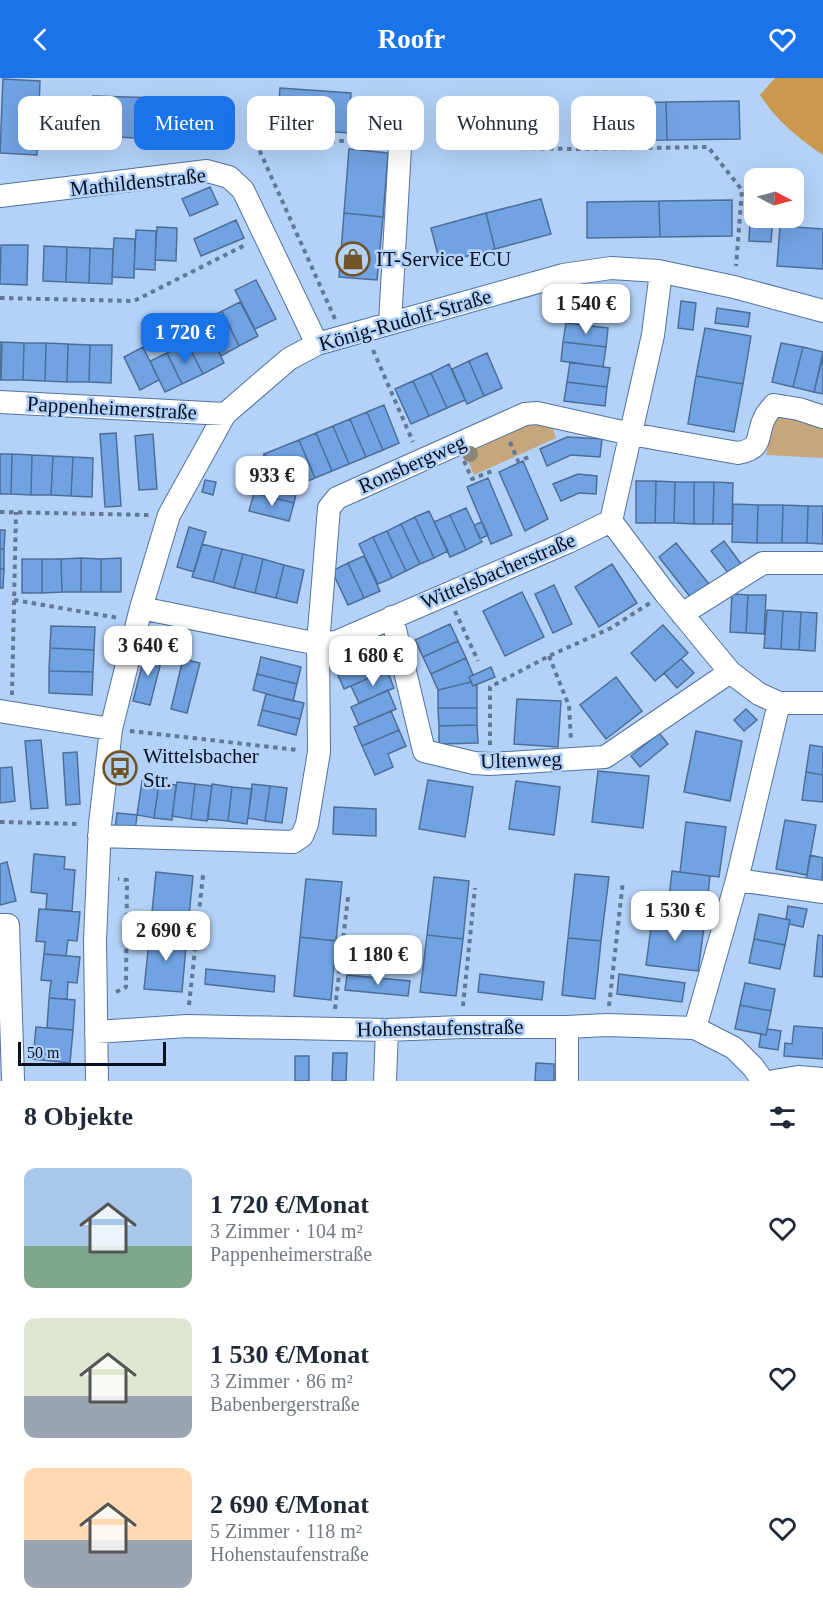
<!DOCTYPE html>
<html lang="de">
<head>
<meta charset="utf-8">
<style>
	:root { --surface:#fff; --page:#f2f2f3; --text:#1f2937; --muted:#747a83; --accent:#1a73e8 }
	body { margin:0; font-family:"Times New Roman",serif; background:var(--page); color:var(--text); height:100vh; display:flex; flex-direction:column; font-size:22px; white-space:nowrap }
	* { box-sizing:border-box; margin:0 }
	p { font-size:20px; color:var(--muted) }
	.icon { flex:none; width:33px; height:33px; fill:none; stroke:currentColor; stroke-width:2; stroke-linecap:round; stroke-linejoin:round }
	.map { position:relative; height:1003px; overflow:hidden }
	.drawer { display:flex; flex-direction:column; background:var(--surface); flex:1 }
	.drawer>* { flex:none }
	.hud { position:absolute; left:18px; top:18px; width:788px; height:54px; display:flex; gap:12px }
	.needle { width:39px; rotate:96deg }
	.controls { position:absolute; left:744px; top:90px; display:grid; gap:12px }
	.controls a { display:grid; place-items:center; width:60px; height:60px; border-radius:12px; background:var(--surface); box-shadow:0 6px 24px #0002; font-size:30px }
	.scale { position:absolute; left:18px; bottom:15px; width:148px; box-sizing:border-box; padding-left:6px; border:3px solid #051122; border-top:0; font-size:16px; line-height:21px; white-space:nowrap; color:#051122; -webkit-text-stroke:4px #b4d2f8; paint-order:stroke }
	.price { position:absolute; translate:-50% -51px; padding:0 14px; border-radius:12px; background:#fff; color:#222; font-size:20px; line-height:39px; filter:drop-shadow(0 2px 3px #0008) }
	.price::after { content:''; position:absolute; left:50%; top:36px; width:18px; height:14px; margin-left:-9px; background:inherit; clip-path:polygon(0 0,100% 0,50% 100%) }
	.price.on { background:var(--accent); color:#fff }
	ul { padding:0; list-style:none }
	li { display:flex; align-items:center; gap:18px; height:150px; padding:0 24px }
	li span { display:grid; place-items:center; flex:none; width:168px; height:120px; border-radius:12px; color:#555 }
	li>.icon { margin-inline-start:auto }
	span .icon { width:72px; height:72px; fill:#fffc; stroke-width:1 }
	li b { font-size:26px }
	h2 { display:flex; justify-content:space-between; align-items:center; height:72px; padding:0 24px; font-size:26px }
	.pill { padding:0 21px; border-radius:12px; background:var(--surface); box-shadow:0 6px 24px #0002; font-size:21px; line-height:54px }
	.pill.on { background:var(--accent); color:#fff }
	header { display:flex; justify-content:space-between; align-items:center; height:78px; padding:0 24px; background:var(--accent); color:#fff; font-size:27px; font-weight:700 }
	.map>svg:first-child { display:block }
	.green { fill:#c6a77d }
	.forest { fill:#ca984e }
	.building { fill:#71a3e3; stroke:#4d6e99; stroke-width:1.5 }
	.lines { fill:none; stroke-linecap:round; stroke-linejoin:round }
	.minor-casing { stroke:#52739e; stroke-width:24 }
	.path { stroke:#627894; stroke-width:4; stroke-dasharray:4.5 4.5; stroke-linecap:butt }
	.minor { stroke:#fff; stroke-width:22 }
	.tree { fill:#8b8677 }
	.labels { text-anchor:middle; stroke-width:5; stroke-linejoin:round; paint-order:stroke }
	.street-label { font-size:21px; fill:#051122; stroke:#b4d2f8 }
	.poi-label { font-size:21px; fill:#051122; stroke:#b4d2f8; text-anchor:start }
</style>
</head>
<body>
<header><svg class="icon" aria-label="back" viewBox="0 0 24 24"><path d="M15 5l-7 7 7 7"/></svg>Roofr<svg class="icon" aria-label="heart" viewBox="0 0 24 24"><path d="M12 20l-8-8c-3-5 5-10 8-4 3-6 11-1 8 4z"/></svg></header>
<div class="map">
<svg width="823" height="1003" viewBox="0 0 823 1003">
	<rect width="100%" height="100%" fill="#b4d2f8"/>
	<path class="green" d="M781,338l19,3 23,7v32l-57,-3 8,-35z
		M527,340l23,1 6,19 -82,37 -12,-28z"/>
	<path class="forest" d="M775,0h48v77c-26,-18 -45,-33 -63,-60z"/>
	<path class="building" d="M3,1l37,2 -3,74 -37,-2z
		M280,10l71,5 -3,40 -71,-6z
		M93,18l67,2 -1,41 -67,-3z
		M160,20l68,3 -2,40 -67,-2z
		M371,21l49,1 -1,21 -49,-1z
		M739,23l1,38 -73,1 -1,-38z
		M666,24l1,38 -74,1 -1,-37z
		M447,28h54v34h-54z
		M501,28h54l1,34h-55z
		M349,71l39,4 -5,64 -39,-4z
		M210,109l8,17 -28,12 -8,-17z
		M751,118h3v22h19l-2,24 -22,-1z
		M541,121l10,35 -56,15 -9,-36z
		M732,122v36l-72,1 -1,-36z
		M659,123l1,36 -73,1v-36z
		M344,135l39,4 -6,63 -38,-3z
		M486,135l9,36 -55,14 -9,-35z
		M236,142l8,18 -43,18 -7,-17z
		M780,148l43,3v40l-46,-3z
		M157,149l20,1 -1,33 -21,-1z
		M136,152l20,1 -1,39 -21,-1z
		M114,160l21,1 -1,39 -22,-1z
		M1,167h27l-1,40 -27,-1z
		M44,168l23,1 -1,35 -23,-1z
		M67,169l23,1 -1,35 -23,-1z
		M90,170l23,1 -1,35 -23,-1z
		M256,202l20,39 -21,10 -20,-39z
		M585,208l17,2 -5,35 -17,-2z
		M681,223l15,2 -3,27 -15,-2z
		M240,224l18,34 -19,10 -17,-35z
		M717,230l33,5 -2,14 -33,-4z
		M222,233l17,35 -18,10 -18,-35z
		M566,245l42,5 -2,19 -43,-5z
		M705,250l46,8 -8,48 -47,-8z
		M209,254l15,31 -21,11 -16,-31z
		M0,264h2l-1,38h-1z
		M2,264l22,1 -1,37h-22z
		M563,264l43,5 -3,20 -42,-6z
		M24,265h22l-1,38 -22,-1z
		M46,265l22,1 -1,38 -22,-1z
		M187,265l16,31 -21,10 -15,-31z
		M781,265l22,4 -10,40 -21,-5z
		M68,266l22,1 -1,37h-22z
		M90,267h22l-1,38 -22,-1z
		M143,269l16,33 -19,10 -16,-33z
		M803,269l20,5 -9,40 -21,-5z
		M167,275l15,31 -17,8 -15,-31z
		M487,275l15,35 -18,8 -15,-35z
		M823,278v38l-9,-2z
		M469,283l15,35 -17,8 -15,-35z
		M570,284l40,6 -3,19 -40,-5z
		M449,286l16,36 -18,8 -16,-35z
		M431,295l16,35 -18,8 -16,-35z
		M696,298l47,8 -9,48 -46,-8z
		M413,303l16,35 -18,8 -16,-35z
		M567,304l40,5 -2,19 -41,-5z
		M384,327l15,38 -16,7 -16,-38z
		M367,334l16,38 -17,7 -16,-38z
		M350,341l16,38 -17,7 -16,-38z
		M333,348l16,38 -17,7 -16,-38z
		M116,355l5,73 -16,1 -5,-73z
		M316,355l16,38 -17,7 -16,-38z
		M153,356l4,55 -18,1 -4,-54z
		M567,359l35,2 -2,18 -29,-2 -24,11 -7,-17z
		M299,362l16,38 -17,7 -34,-31z
		M0,376h12l-1,40h-11z
		M12,376l20,1 -1,40 -20,-1z
		M264,376l34,31 -4,18 -40,-10z
		M32,377l21,1 -2,39h-20z
		M53,378l20,1 -2,39 -20,-1z
		M73,379l20,1 -1,39 -21,-1z
		M523,383l25,58 -23,12 -26,-59z
		M578,396l19,2 -1,18 -17,-1 -18,8 -8,-17z
		M488,400l24,57 -21,9 -24,-57z
		M205,402l11,2 -3,13 -11,-3z
		M636,403h20l-1,42h-19z
		M656,403l19,1 -1,41h-19z
		M675,404h19v42l-20,-1z
		M694,404h20l-1,42h-19z
		M714,404l19,1 -1,41h-19z
		M254,415l40,10 -5,18 -40,-10z
		M733,426l25,1 -1,38 -25,-1z
		M758,427h25l-1,38h-25z
		M783,427l25,1 -1,37h-25z
		M808,428h15v38l-16,-1z
		M466,430l16,34 -16,8 -16,-35z
		M429,433l19,40 -14,7 -19,-41z
		M450,437l16,35 -16,7 -16,-35z
		M415,439l19,41 -14,6 -19,-40z
		M482,444l6,13 -8,4 -6,-14z
		M401,446l19,40 -14,7 -19,-40z
		M189,449l17,5 -12,40 -17,-5z
		M0,452h5l-1,19h-4z
		M387,453l19,40 -14,7 -19,-41z
		M373,459l19,41 -14,6 -19,-40z
		M724,463l17,23 -12,10 -18,-23z
		M676,465l33,41 -18,14 -32,-41z
		M202,466l20,5 -9,33 -21,-5z
		M0,471h4v20h-4z
		M222,471l21,5 -9,34 -21,-6z
		M243,476l20,5 -8,34 -21,-5z
		M364,478l16,35 -16,7 -16,-35z
		M81,480v34h-19l-1,-33z
		M81,480l20,1v33h-20z
		M121,480v34h-20v-33z
		M22,481h20v34h-20z
		M42,481h19l1,33 -20,1z
		M263,481l21,6 -8,33 -21,-5z
		M348,485l16,35 -16,7 -16,-34z
		M612,486l25,39 -38,24 -24,-40z
		M284,487l20,5 -7,33 -21,-5z
		M0,491h4l-1,19h-3z
		M554,507l18,39 -19,9 -18,-39z
		M522,514l22,45 -39,19 -22,-45z
		M732,516l16,1 -2,38 -16,-1z
		M748,517h18l-2,39 -18,-1z
		M767,532l16,1 -2,38 -17,-1z
		M783,533l18,1 -2,38 -18,-1z
		M801,534l16,1 -2,38 -16,-1z
		M450,546l8,17 -35,16 -8,-17z
		M663,547l25,28 -33,28 -24,-28z
		M51,548l44,1 -1,23 -44,-2z
		M458,563l8,17 -35,16 -8,-17z
		M50,570l44,2 -1,22 -44,-1z
		M146,572l17,4 -13,51 -17,-4z
		M378,572l9,20 -43,19 -9,-21z
		M261,579l40,10 -4,17 -40,-10z
		M466,580l7,17 -4,2 2,5 -33,8 -7,-16z
		M183,581l17,4 -13,50 -16,-4z
		M681,581l13,14 -17,15 -13,-15z
		M491,589l4,10 -22,9 -4,-9z
		M387,592l7,18 -35,15 -8,-17z
		M49,593l44,1 -1,23 -43,-2z
		M257,596l40,10 -4,17 -40,-11z
		M616,599l26,34 -36,28 -26,-34z
		M471,604l2,4 4,-1v23h-39v-18z
		M388,612l8,19 -37,16 -8,-18z
		M266,616l38,9 -4,16 -38,-9z
		M517,621l44,2 -3,46 -44,-3z
		M438,630h39v17l-38,1z
		M746,631l11,11 -13,11 -10,-11z
		M262,632l38,9 -4,16 -38,-10z
		M391,633l8,19 -37,16 -8,-19z
		M477,647l1,18 -39,1v-18z
		M399,652l7,16 -18,8 5,13 -18,8 -13,-29z
		M696,653l46,10 -12,60 -46,-9z
		M659,655l9,11 -28,23 -9,-11z
		M41,662l7,68 -17,1 -6,-68z
		M810,667l13,2v28l-17,-3z
		M77,674l3,52 -14,1 -3,-52z
		M12,689l3,34 -15,2v-35z
		M598,693l51,5 -6,52 -51,-6z
		M806,694l17,3v27l-21,-2z
		M428,702l45,7 -8,50 -46,-8z
		M142,703l17,2 -5,35 -17,-3z
		M516,703l44,6 -6,48 -45,-6z
		M177,704l18,2 -4,35 -19,-3z
		M159,705l17,2 -4,35 -18,-2z
		M195,706l17,2 -5,35 -16,-2z
		M212,706l20,3 -4,34 -20,-2z
		M252,706l18,2 -5,35 -17,-3z
		M270,708l17,2 -5,35 -17,-2z
		M232,709l20,2 -5,35 -19,-3z
		M334,729l42,2v27l-43,-2z
		M117,735l20,2 -2,16 -20,-2z
		M785,742l31,5 -9,50 -31,-6z
		M686,744l40,5 -7,50 -39,-5z
		M34,776l31,3 -1,12 11,1 -3,41 -26,-2 1,-15 -16,-2z
		M810,777l13,3 -1,24 -16,-2z
		M7,784l9,39 -16,4v-41z
		M672,793l38,5 -5,44 -38,-5z
		M156,794l37,4 -6,59 -37,-3z
		M575,796l34,3 -8,64 -33,-3z
		M434,799l35,4 -6,58 -36,-4z
		M306,801l36,3 -6,59 -36,-4z
		M788,828l19,3 -4,18 -14,-3 1,-4 -4,-1z
		M39,831l41,3 -3,29 -9,-1 -2,16 -22,-2 1,-12 -9,-1z
		M653,835l52,7 -7,51 -52,-6z
		M759,836l31,6 -5,25 -31,-6z
		M150,854l37,3 -5,57 -38,-3z
		M427,857l36,4 -7,57 -36,-4z
		M818,857l5,1v41l-9,-1z
		M300,859l36,4 -5,59 -37,-4z
		M568,860l33,3 -6,58 -33,-4z
		M754,861l31,6 -5,24 -31,-6z
		M44,876l36,3 -3,26 -9,-1 -1,17 -18,-1 2,-17 -10,-1z
		M206,891l69,7 -1,16 -69,-8z
		M480,896l64,8 -2,18 -64,-8z
		M619,896l66,9 -3,19 -65,-8z
		M347,897l63,6 -2,15 -63,-6z
		M745,905l30,6 -4,22 -31,-6z
		M49,920l26,2 -2,30 -26,-2z
		M740,927l31,6 -5,24 -31,-6z
		M794,948l29,2v31l-39,-3 1,-13 7,1z
		M36,949l37,3 -3,33 -37,-4z
		M767,951l14,2 -3,19 -19,-3 2,-13 5,1z
		M333,975h14l-1,28h-14z
		M295,978h14v25h-14z
		M536,985l18,1v17h-19z"/>
	<g class="lines">
		<g class="minor-casing">
			<path id="minor" d="M0,118l207,-25 22,6 14,13 74,154
				M390,245l11,-193
				M0,324l225,12
				M611,443l54,72 65,79 29,22 20,9h44
				M611,443l42,-186 8,-63
				M141,530l177,36 18,-2 232,-100 43,-21
				M682,536l81,-51h60
				M392,539l32,134 50,12 16,1 115,-7 125,-85
				M0,633l111,18
				M99,758l194,6 9,-6 5,-12 12,-72 -1,-108 11,-136 8,-10 188,-84 12,-1 94,21 107,19c27,-5 17,-17 27,-36 2,-4 6,-8 9,-12l25,4 24,8
				M737,802l86,12
				M0,847h8l5,154
				M567,949v54
				M695,950l42,-148 42,-177
				M96,954l91,-6 200,4 74,-3h106l40,-2 88,3 39,20 19,19 10,14
				M97,1003l-2,-141 5,-116 11,-95 30,-121 28,-93 56,-101 64,-55 28,-15 246,-69 48,-7 47,3 76,16 89,24
				M385,1003l2,-51
				M774,1003l24,-4 25,2"/>
		</g>
		<path class="path" d="M459,69l115,2 134,-2 34,43 -6,76
			M0,220l134,3 113,-57
			M335,241l-77,-172 96,-7 15,-10h12
			M373,272l40,92
			M510,364l8,19 14,-5
			M464,383l8,18 20,-8
			M0,434l150,3
			M14,522l105,18
			M455,533l23,50
			M549,578l20,50 2,33
			M12,617l4,-183
			M130,653l168,19
			M490,667v-58l59,-31 62,-28 39,-25
			M0,744l80,2
			M116,914l10,-5 1,-107 -9,-1
			M189,927l14,-130
			M463,928l12,-118
			M609,928l14,-125
			M335,931l13,-112"/>
		<use href="#minor" class="minor"/>
	</g>
	<circle class="tree" cx="470" cy="376" r="8"/>
	<defs>
		<g id="shop-ring" transform="scale(1.725)"><circle r="9.5" fill="#b4d2f8" stroke="#715428" stroke-width="1.5"/><path d="M-5-2.5h2.3a2.7 3.5 0 0 1 5.4 0H5L5.5 6h-11ZM-1.5-2.5h3a1.5 2.3 0 0 0-3 0Z" fill="#715428"/></g>
		<g id="bus-ring" transform="scale(1.725)"><circle r="9.5" fill="#b4d2f8" stroke="#715428" stroke-width="1.5"/><path d="M-5-6H5V4H4V6H2V4H-2V6H-4V4H-5ZM-3.5-4V0h7V-4ZM-3.5 1.2v1.5H-2V1.2ZM2 1.2v1.5H3.5V1.2Z" fill="#715428"/></g>
	</defs>
	<g fill-rule="evenodd">
		<use href="#shop-ring" x="353" y="181"/>
		<use href="#bus-ring" x="120" y="690"/>
	</g>
	<g class="labels">
		<g class="street-label">
			<text transform="translate(138 104) rotate(-6)" y="7">Mathildenstraße</text>
			<text transform="translate(405 242) rotate(-16)" y="7">König-Rudolf-Straße</text>
			<text transform="translate(112 330) rotate(3)" y="7">Pappenheimerstraße</text>
			<text transform="translate(412 386) rotate(-24)" y="7">Ronsbergweg</text>
			<text transform="translate(498 493) rotate(-23)" y="7">Wittelsbacherstraße</text>
			<text transform="translate(521 682) rotate(-2)" y="7">Ultenweg</text>
			<text transform="translate(440 950) rotate(-1)" y="7">Hohenstaufenstraße</text>
		</g>
		<g class="poi-label">
			<text x="376" y="188">IT-Service ECU</text>
			<text x="143" y="685">Wittelsbacher<tspan x="143" dy="24">Str.</tspan></text>
		</g>
	</g>
</svg>
<div class="controls">
<a><svg class="needle" viewBox="-14 -14 28 28"><path d="M0-13l5 13h-10z" fill="#e53935"/><path d="M0 13l5-13h-10z" fill="#747a83"/></svg></a>
</div>
<div class="scale">50 m</div>
<b class="price" style="left:586px;top:257px">1 540 €</b>
<b class="price on" style="left:185px;top:286px">1 720 €</b>
<b class="price" style="left:272px;top:429px">933 €</b>
<b class="price" style="left:148px;top:599px">3 640 €</b>
<b class="price" style="left:373px;top:609px">1 680 €</b>
<b class="price" style="left:675px;top:864px">1 530 €</b>
<b class="price" style="left:166px;top:884px">2 690 €</b>
<b class="price" style="left:378px;top:908px">1 180 €</b>
<div class="hud">
<a class="pill">Kaufen</a>
<a class="pill on">Mieten</a>
<a class="pill">Filter</a>
<a class="pill">Neu</a>
<a class="pill">Wohnung</a>
<a class="pill">Haus</a>
</div>
</div>
<section class="drawer">
<h2>8 Objekte<svg class="icon" aria-label="filters" viewBox="0 0 24 24"><path d="M4 7h16M4 17h16"/><circle cx="9" cy="7" r="2"/><circle cx="15" cy="17" r="2"/></svg></h2>
<ul>
<li><span style="background:linear-gradient(#a9c7e8 65%,#7fa58c 0)"><svg class="icon" aria-label="home" viewBox="0 0 24 24"><path d="M3 11l9-7 9 7M6 9v11h12V9"/></svg></span><div><b>1 720 €/Monat</b><p>3 Zimmer · 104 m²</p><p>Pappenheimerstraße</p></div><svg class="icon" aria-label="heart" viewBox="0 0 24 24"><path d="M12 20l-8-8c-3-5 5-10 8-4 3-6 11-1 8 4z"/></svg></li>
<li><span style="background:linear-gradient(#dfe7d0 65%,#9aa5b1 0)"><svg class="icon" aria-label="home" viewBox="0 0 24 24"><path d="M3 11l9-7 9 7M6 9v11h12V9"/></svg></span><div><b>1 530 €/Monat</b><p>3 Zimmer · 86 m²</p><p>Babenbergerstraße</p></div><svg class="icon" aria-label="heart" viewBox="0 0 24 24"><path d="M12 20l-8-8c-3-5 5-10 8-4 3-6 11-1 8 4z"/></svg></li>
<li><span style="background:linear-gradient(#ffd9b3 60%,#9aa5b1 0)"><svg class="icon" aria-label="home" viewBox="0 0 24 24"><path d="M3 11l9-7 9 7M6 9v11h12V9"/></svg></span><div><b>2 690 €/Monat</b><p>5 Zimmer · 118 m²</p><p>Hohenstaufenstraße</p></div><svg class="icon" aria-label="heart" viewBox="0 0 24 24"><path d="M12 20l-8-8c-3-5 5-10 8-4 3-6 11-1 8 4z"/></svg></li>
</ul>
</section>
</body>
</html>
